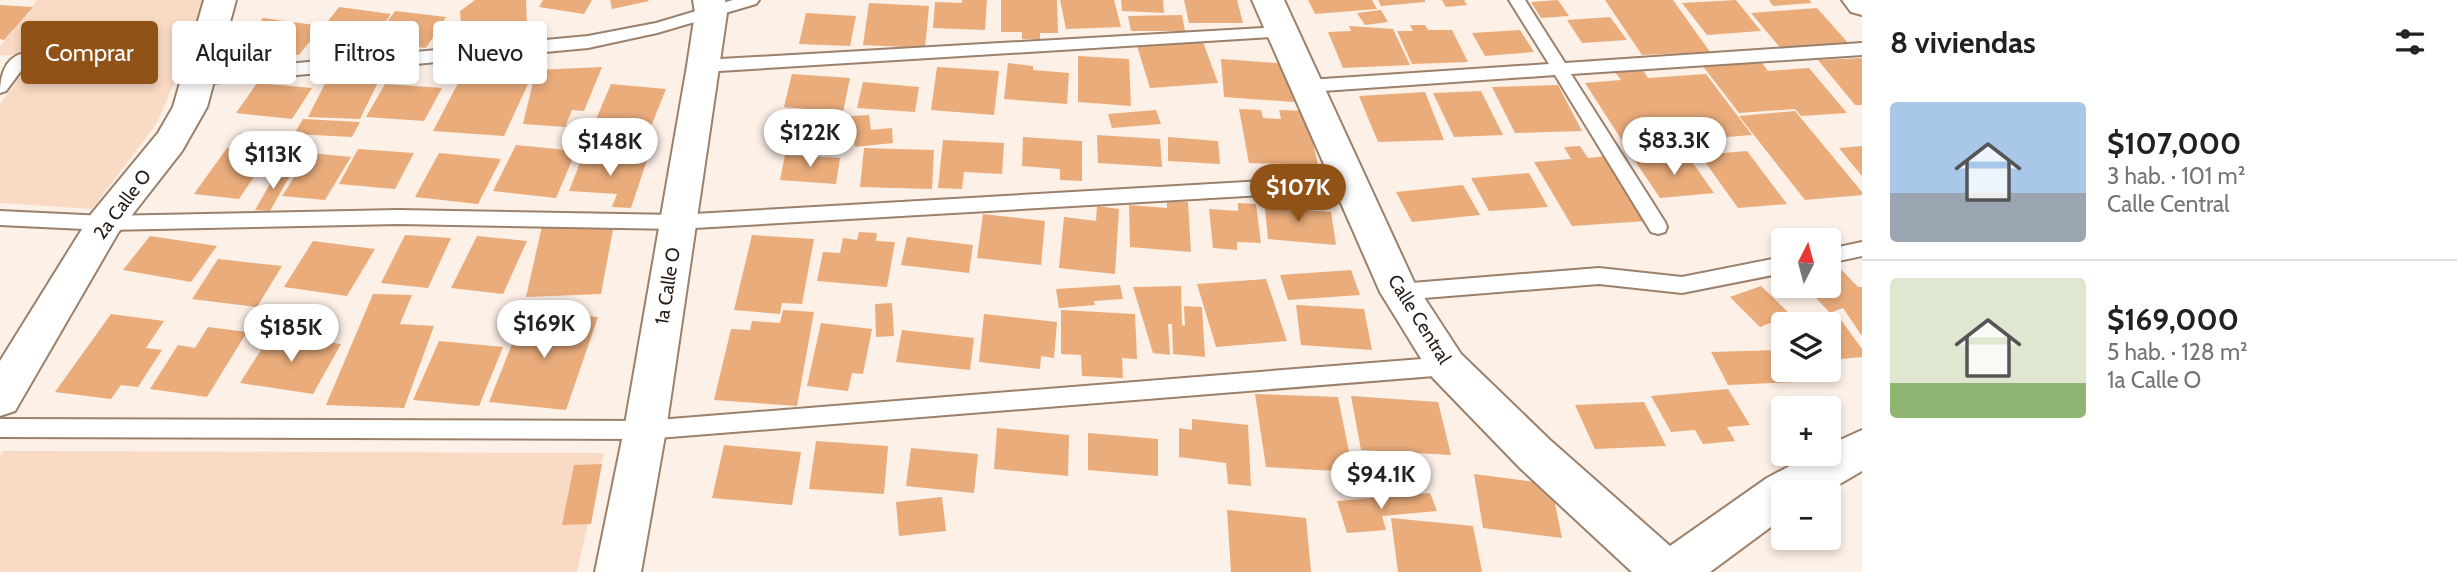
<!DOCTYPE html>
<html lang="es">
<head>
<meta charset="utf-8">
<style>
	:root { --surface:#fff; --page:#f2f2f2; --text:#202124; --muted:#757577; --line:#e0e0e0; --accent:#905216 }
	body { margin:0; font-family:Cabin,sans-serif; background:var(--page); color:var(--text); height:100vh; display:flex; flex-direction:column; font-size:26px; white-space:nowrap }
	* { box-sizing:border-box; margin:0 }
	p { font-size:23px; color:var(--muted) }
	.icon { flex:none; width:38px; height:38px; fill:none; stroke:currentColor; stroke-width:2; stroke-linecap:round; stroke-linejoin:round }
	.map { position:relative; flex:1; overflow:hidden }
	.panel { display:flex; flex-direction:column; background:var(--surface); width:595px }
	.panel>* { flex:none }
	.guide { position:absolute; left:21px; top:21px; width:665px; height:63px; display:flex; gap:14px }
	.needle { width:46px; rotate:6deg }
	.buttons { position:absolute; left:1771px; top:228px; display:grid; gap:14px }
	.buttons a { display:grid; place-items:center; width:70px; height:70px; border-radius:7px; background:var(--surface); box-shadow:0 4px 10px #0003; font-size:35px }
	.price { position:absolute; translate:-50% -60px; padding:0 16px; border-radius:24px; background:#fff; color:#222; font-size:23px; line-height:46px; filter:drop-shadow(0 2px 4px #0008) }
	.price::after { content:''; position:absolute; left:50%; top:42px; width:21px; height:16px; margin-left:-10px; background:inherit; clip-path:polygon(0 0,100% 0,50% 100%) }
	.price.selected { background:var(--accent); color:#fff }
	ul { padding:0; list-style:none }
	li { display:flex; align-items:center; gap:21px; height:175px; padding:0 28px }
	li+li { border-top:2px solid var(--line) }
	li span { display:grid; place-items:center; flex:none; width:196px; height:140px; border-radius:7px; color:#555 }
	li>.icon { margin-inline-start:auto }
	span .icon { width:84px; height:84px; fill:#fffc; stroke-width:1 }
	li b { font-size:30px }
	h2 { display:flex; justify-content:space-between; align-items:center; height:84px; padding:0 28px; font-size:30px }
	.chip { padding:0 24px; border-radius:7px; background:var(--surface); box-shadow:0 4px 10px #0003; font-size:24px; line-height:63px }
	.chip.selected { background:var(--accent); color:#fff }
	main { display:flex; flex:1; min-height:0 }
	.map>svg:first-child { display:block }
	.green { fill:#f9dac4 }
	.building { fill:#eaac7b }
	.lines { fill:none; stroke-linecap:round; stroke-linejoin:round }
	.lane-casing { stroke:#9b806b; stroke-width:4 }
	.street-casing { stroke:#9b806b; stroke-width:4 }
	.lane { fill:#fff; fill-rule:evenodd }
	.street { fill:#fff; fill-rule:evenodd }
	.labels { text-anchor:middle; stroke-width:6; stroke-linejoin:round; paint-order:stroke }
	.street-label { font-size:19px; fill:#261b13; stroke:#fff }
</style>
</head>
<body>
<main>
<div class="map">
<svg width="1862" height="572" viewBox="0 0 1862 572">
	<rect width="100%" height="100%" fill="#fdf0e7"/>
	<path class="green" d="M37,0h166l-27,78 -19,45 -65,86 -92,-6v-99l35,-48 -35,-1v-9z
		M3,451l601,2 -27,119h-577v-116z"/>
	<path class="building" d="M475,0h51l1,29 -65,11 -2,-29z
		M543,0h49l-8,14 -45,-7z
		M610,0h38l1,1 -37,8z
		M962,0h25l-2,30 -52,-2 2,-26 27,1z
		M1001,0h56l1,33h-18v6h-18v-7h-21z
		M1060,0h54l7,27 -55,2z
		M1121,0h42l1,13 -42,-2z
		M1184,0h53l6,23h-54z
		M1308,0h64l5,9 -62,5z
		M1378,0h47v2l-44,4z
		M1442,0h22l3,5 -21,2z
		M1558,0l11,16 -28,2 -10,-16z
		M1605,0h68l37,52 -68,3z
		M1736,0l25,31 -54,4 -25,-32z
		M1769,0h40l3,3 -39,3z
		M869,3l60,3 -4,42 -62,-3z
		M0,5l33,2 -29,33 -4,-1z
		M339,7l52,7 -28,38 -53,-8z
		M1817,8l33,37 -68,5 -31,-37z
		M1381,10l7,12 -23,3 -8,-12z
		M395,11l51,6 -20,31 -53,-6z
		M806,13l50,3 -6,30 -51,-2z
		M1182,15l3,16h-54l-3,-15z
		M1610,17l17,23 -45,3 -15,-23z
		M263,18l59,8 -23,29 -60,-9z
		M1410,25h15l3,5h24l16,32 -56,2 -15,-33h16z
		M1349,26l44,3 17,36 -67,3 -15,-36 23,-1z
		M1520,30l14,22 -49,4 -13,-23z
		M1203,42l15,41 -68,5 -13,-42z
		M1078,56l51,3 2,47 -53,-4z
		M1862,58v47h-7l-37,-45z
		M1221,59l68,5 5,38 -70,-5z
		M1760,60l8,11 41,-3 38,45 -46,3 -6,-7 -56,4 -37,-48z
		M1008,63l25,3v4l36,3 -2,31 -63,-5z
		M467,66l39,2 -6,14 28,2 -24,52 -71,-5z
		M602,67l-18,44 -12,-1 -7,17 -42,-3 13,-54z
		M937,67l62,4 -5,44 -63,-5z
		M1643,70l5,8 58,-4 46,61 -127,10 -40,-62 36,-3 -6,-8z
		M331,72l51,2 -22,45 -52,-2z
		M792,74l58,4 -7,34 -59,-5z
		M863,82l56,5 -4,25 -58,-4z
		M257,83l55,5 -20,31 -56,-6z
		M385,84l57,4 -18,33 -58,-4z
		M611,84l55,5 -16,40 -56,-5z
		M1558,85l24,46 -67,2 -23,-46z
		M1481,91l22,44 -49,2 -21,-44z
		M1425,92l19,48 -66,2 -19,-46z
		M1239,109l22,1 2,8 18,1 -2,-9 27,1 12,54 -69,-2z
		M1156,110l5,14 -49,4 -4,-14z
		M1795,111l67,81v3l-57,5 -66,-84z
		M869,115l2,15 21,-2 1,15 -38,4 -4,-31z
		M303,119l57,3 -8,15 -58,-3z
		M572,125l45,4 -9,23 -46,-4z
		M240,133l50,2 -7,13 -51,-2z
		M1097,135l63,4 2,28 -64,-4z
		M1023,137l59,4v40l-22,-1v-11l-38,-3z
		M1168,137l50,4 2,23 -52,-3z
		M943,140l61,3 -2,31 -38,-2 -2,17 -24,-1z
		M516,145l60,6 -20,47 -63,-7z
		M1580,146l8,12 18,-2 41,65 -75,5 -38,-64 37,-3 -7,-12z
		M1862,146v30l-23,-28z
		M227,148l43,5 -31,46 -45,-5z
		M864,148l70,2 -2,39 -72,-2z
		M358,149l56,4 -19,36 -56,-5z
		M1747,151l40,53 -49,4 -38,-53z
		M310,153l41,4 -26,43 -43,-4z
		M439,153l62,6 -23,45 -63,-7z
		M583,155l64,5 -16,48 -19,-1 5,-13 -48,-3z
		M785,155l55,3 -4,26 -56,-4z
		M1688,156l26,37 -54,5 -25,-37z
		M277,172h15l-22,39 -15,-1z
		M1529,173l19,34 -59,4 -18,-33z
		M1463,185l17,30 -68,7 -16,-30z
		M1264,199l19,1v8l48,4 5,33 -68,-6z
		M1167,201l21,1 3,50 -61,-5 -1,-42 38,3z
		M1238,203l18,1 5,39 -24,-1v8l-24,-2 -4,-39 29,2z
		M1097,206l22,3 -4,65 -56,-6 5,-51 32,4z
		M983,214l62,7 -4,44 -64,-7z
		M614,224l-13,70 -75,3 16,-71z
		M859,232l18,1 -1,8 19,1 -8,45 -70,-6 6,-29 17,1 3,-15 14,2z
		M405,235l46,3 -23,50 -47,-5z
		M752,235l62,4 -12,65 -20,-1 -2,11 -46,-4z
		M150,236l67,10 -26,36 -68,-12z
		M477,236l50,5 -24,53 -52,-6z
		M907,237l66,8 -4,28 -68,-8z
		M313,241l62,8 -28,47 -63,-9z
		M218,259l64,7 -25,41 -65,-8z
		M1836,264l22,23h4v49l-19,-28 -13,5 -26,-28h25v-19z
		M1351,270l9,25 -72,5 -8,-25z
		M1266,279l21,62 -71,6 -19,-63z
		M1120,285l3,14 -29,2 1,4 -36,3 -3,-19z
		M1181,286l1,39 3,1 -1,-20 18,1 3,50 -32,-3 -1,-30h-4l2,31 -17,-2 -20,-66z
		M1761,286l30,29 -31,12 -30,-30z
		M373,294l39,1 -12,29 34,2 -30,82 -78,-3z
		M892,303l2,33 -18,1 -1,-33z
		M1296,305l68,4 8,41 -71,-5z
		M783,310l31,2 -17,94 -83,-6 17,-71 19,1 2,-9 28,2z
		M1061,310l74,4 2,45 -15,-1 1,20 -41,-2 -1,-21 -20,-1z
		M525,311l73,6 -32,93 -77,-8z
		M111,314l53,7 -18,27 16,2 -24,37 -17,-2 -10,14 -56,-7z
		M984,314l73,8 -3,36 -13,-2 -1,13 -61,-7z
		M1841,320l21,29v8l-33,3v-36l-15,-2z
		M821,323l51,6 -9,45 -11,-1 -4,18 -41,-5z
		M1783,324v19l-12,-18z
		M208,327l39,5 -40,65 -57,-8 28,-44 17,3z
		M902,330l72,8 -4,32 -74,-8z
		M271,334l70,10 -28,50 -73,-11z
		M439,341l64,6 -24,59 -66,-6z
		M1778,350l5,9v10h6l8,13 -69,3 -17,-33z
		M1728,389l22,36 -23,2 8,14 -32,3 -8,-14 -24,2 -20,-36z
		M1255,394l83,3 15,75 -87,-5z
		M1351,396l87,6 13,53 -90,-5z
		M1644,402l22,44 -71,3 -20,-44z
		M1192,419l56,6 3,61 -23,-2 -2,-21 -47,-6v-29l13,2z
		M997,428l72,7 -1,41 -74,-7z
		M1088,433l70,6v37l-70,-6z
		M816,441l72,5 -4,48 -75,-5z
		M724,445l77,7 -9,53 -80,-7z
		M911,448l67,6 -4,39 -68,-7z
		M602,464l-11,60 -29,1 12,-60z
		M1474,474l77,10 11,54 -79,-10z
		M1430,493l7,18 -55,5 4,14 -39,3 -10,-32z
		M942,497l4,34 -47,5 -3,-34z
		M1227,510l79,8 5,54h-80z
		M1391,518l82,8 9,46h-84z"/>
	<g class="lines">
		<g class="lane-casing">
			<path id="lane" d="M733,0h26l-3,4 -99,29 -69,15 -388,36 -8,-6 8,-6 388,-36 68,-13z
				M1509,0h16l40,63 297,-20v12l-291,19 94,148 2,5 -2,5 -7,2 -7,-2 -96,-157 -247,17 -8,-6 8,-6 241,-16z
				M1282,27l8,5 -2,4 -585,36 -8,-6 8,-6z
				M21,54l8,6 -23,31 -6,2c0,-15 4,-34 21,-39z
				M1348,176l6,2 3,5 -3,5 -6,2 -671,39 -279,-5 -293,6 -105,-5v-14l105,5 293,-6 279,5z
				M1862,242v14l-33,7v-14z
				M1783,257v16l-101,20 -83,-9 -200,16 -7,-2 -3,-6 3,-6 7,-2 200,-16 83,9z
				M1447,357l7,3 3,6 -3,6 -7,3 -802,64 -645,-2v-18l645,2z"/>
		</g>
		<g class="street-casing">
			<path id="street" d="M204,0h32l-29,107 -25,44 -64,82 -103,178 -15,5v-55l92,-148 66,-80 15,-26z
				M693,0h32l2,13 -61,417 -25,142h-46l29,-142 63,-364 8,-53z
				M1252,0h32l130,282 47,72 89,86 120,106 97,-68 47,-25h15v-8l33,-15v41l-36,21h-43v26l-73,54h-78l-112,-104 -87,-90 -53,-86z
				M1842,0h20v15l-11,-3z"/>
		</g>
		<use href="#lane" class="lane"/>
		<use href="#street" class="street"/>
	</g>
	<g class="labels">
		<g class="street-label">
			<text transform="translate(122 204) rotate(-53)" y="7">2a Calle O</text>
			<text transform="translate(667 286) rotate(-81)" y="7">1a Calle O</text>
			<text transform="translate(1420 319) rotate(58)" y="7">Calle Central</text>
		</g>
	</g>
</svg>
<div class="buttons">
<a><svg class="needle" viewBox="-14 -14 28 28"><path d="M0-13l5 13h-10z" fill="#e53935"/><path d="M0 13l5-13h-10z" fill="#757577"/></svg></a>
<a><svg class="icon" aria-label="layers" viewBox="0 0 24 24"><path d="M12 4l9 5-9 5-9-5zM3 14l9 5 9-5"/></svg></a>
<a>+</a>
<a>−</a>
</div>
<b class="price" style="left:810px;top:169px">$122K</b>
<b class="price" style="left:1674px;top:177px">$83.3K</b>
<b class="price" style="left:610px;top:178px">$148K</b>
<b class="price" style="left:273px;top:191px">$113K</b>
<b class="price selected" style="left:1298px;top:224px">$107K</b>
<b class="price" style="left:544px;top:360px">$169K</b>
<b class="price" style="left:291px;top:364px">$185K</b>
<b class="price" style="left:1381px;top:511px">$94.1K</b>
<div class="guide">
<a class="chip selected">Comprar</a>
<a class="chip">Alquilar</a>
<a class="chip">Filtros</a>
<a class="chip">Nuevo</a>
</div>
</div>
<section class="panel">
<h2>8 viviendas<svg class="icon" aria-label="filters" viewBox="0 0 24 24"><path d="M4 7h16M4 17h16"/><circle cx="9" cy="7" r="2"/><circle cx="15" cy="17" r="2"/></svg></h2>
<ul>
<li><span style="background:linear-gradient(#a9c7e8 65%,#9aa5b1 0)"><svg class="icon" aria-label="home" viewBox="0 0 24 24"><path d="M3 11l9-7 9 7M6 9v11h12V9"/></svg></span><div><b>$107,000</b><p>3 hab. · 101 m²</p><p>Calle Central</p></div></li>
<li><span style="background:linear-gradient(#dfe7d0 75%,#8fb573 0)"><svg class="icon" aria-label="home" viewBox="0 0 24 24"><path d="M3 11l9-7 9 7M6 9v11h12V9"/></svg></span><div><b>$169,000</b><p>5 hab. · 128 m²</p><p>1a Calle O</p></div></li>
</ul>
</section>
</main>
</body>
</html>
